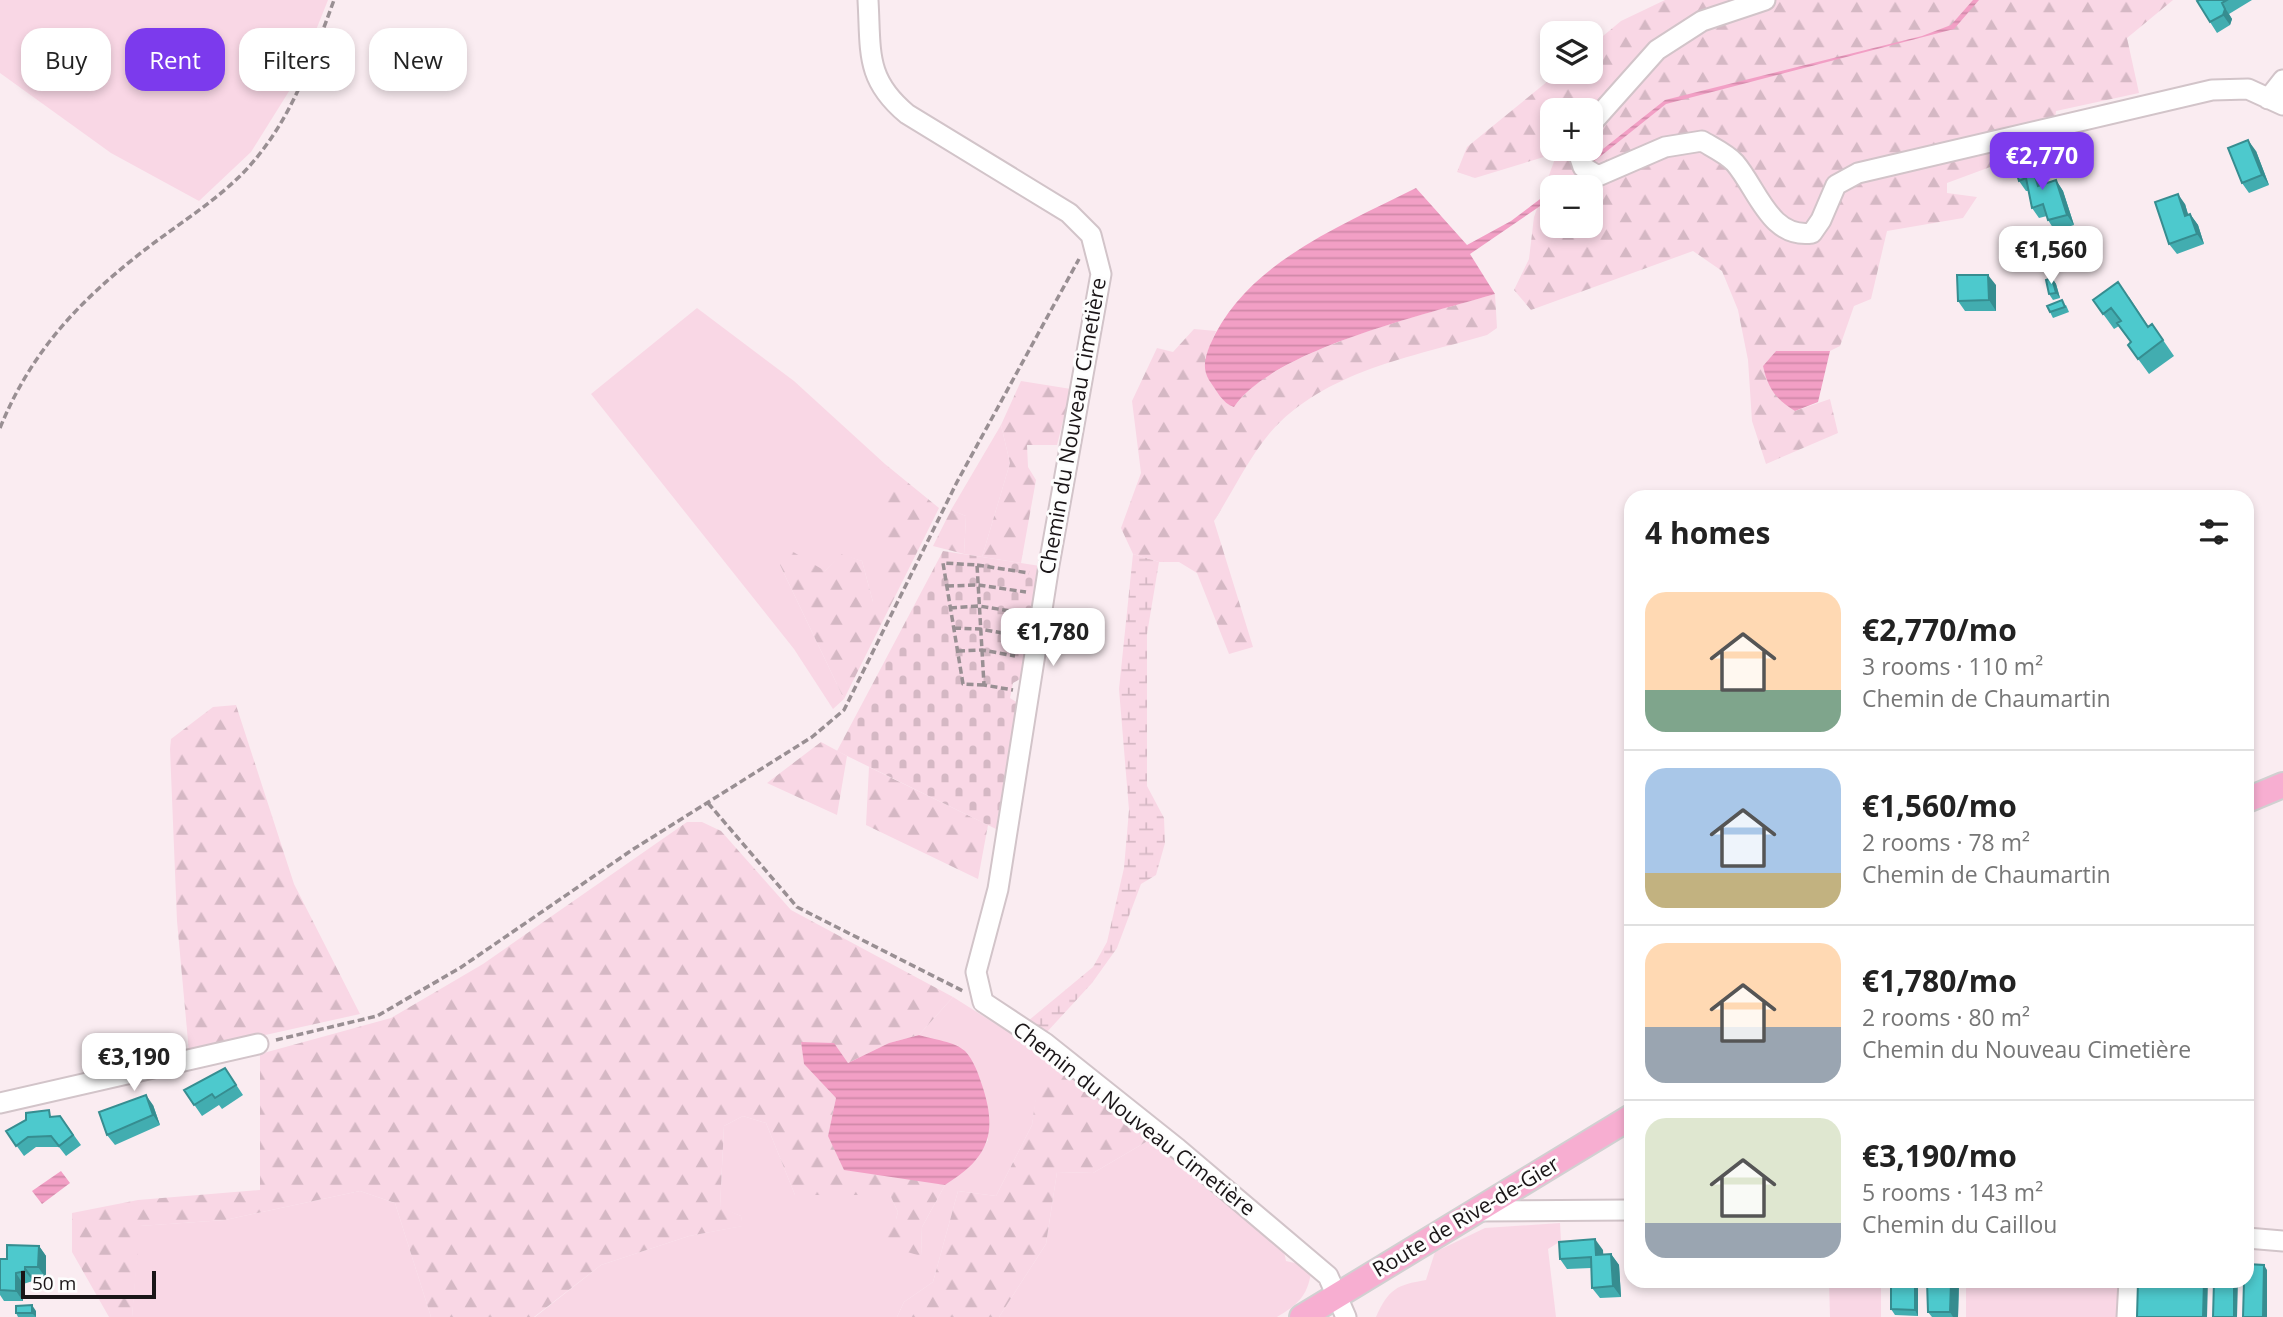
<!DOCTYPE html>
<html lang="en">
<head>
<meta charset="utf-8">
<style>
	:root { --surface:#fff; --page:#f2f2f2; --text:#222; --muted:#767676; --line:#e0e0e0; --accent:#7c3aed }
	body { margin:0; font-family:"Open Sans",sans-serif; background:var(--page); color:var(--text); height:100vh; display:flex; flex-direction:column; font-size:26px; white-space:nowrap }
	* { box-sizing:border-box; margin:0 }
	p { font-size:23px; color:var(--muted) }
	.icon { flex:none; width:38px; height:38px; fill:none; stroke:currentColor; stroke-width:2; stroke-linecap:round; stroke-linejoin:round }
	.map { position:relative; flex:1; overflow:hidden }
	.details { position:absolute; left:1624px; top:490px; width:630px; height:798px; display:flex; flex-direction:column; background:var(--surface); border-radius:21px; box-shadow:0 4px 10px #0003 }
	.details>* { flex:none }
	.guide { position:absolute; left:21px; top:28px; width:665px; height:63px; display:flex; gap:14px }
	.tools { position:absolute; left:1540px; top:21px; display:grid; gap:14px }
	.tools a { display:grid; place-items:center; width:63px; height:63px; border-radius:14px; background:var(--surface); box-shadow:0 4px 10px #0003; font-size:35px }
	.scale { position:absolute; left:21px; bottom:18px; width:135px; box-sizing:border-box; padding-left:7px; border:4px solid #1a1517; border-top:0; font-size:19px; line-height:24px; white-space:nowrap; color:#1a1517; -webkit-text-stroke:5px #fdfdfd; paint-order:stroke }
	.price { position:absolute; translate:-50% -60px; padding:0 16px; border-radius:14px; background:#fff; color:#222; font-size:23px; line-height:46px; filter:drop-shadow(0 2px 4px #0008) }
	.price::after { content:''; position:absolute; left:50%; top:42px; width:21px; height:16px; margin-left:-10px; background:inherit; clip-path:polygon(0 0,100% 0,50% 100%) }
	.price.current { background:var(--accent); color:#fff }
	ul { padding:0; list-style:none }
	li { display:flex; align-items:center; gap:21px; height:175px; padding:0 21px }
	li+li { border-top:2px solid var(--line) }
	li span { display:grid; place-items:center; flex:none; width:196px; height:140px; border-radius:21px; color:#555 }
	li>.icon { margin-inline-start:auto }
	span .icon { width:84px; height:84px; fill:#fffc; stroke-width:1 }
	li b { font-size:30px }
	h2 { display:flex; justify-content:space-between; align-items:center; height:84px; padding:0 21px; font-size:30px }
	.tag { padding:0 24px; border-radius:21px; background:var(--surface); box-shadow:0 4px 10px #0003; font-size:24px; line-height:63px }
	.tag.current { background:var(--accent); color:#fff }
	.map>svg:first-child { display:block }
	.green { fill:#f9d7e5 }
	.forest { fill:url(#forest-firs); fill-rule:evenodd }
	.wetland { fill:url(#wetland-marsh) }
	.cemetery { fill:url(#cemetery-stones) }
	.water { fill:url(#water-rules) }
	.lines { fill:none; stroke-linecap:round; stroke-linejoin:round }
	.minor-casing { stroke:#d2c4c9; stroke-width:23 }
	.major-casing { stroke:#d1d0d1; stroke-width:28 }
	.path { stroke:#998f93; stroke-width:3.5; stroke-dasharray:7 3.5; stroke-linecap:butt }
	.minor { stroke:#fff; stroke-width:19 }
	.major { stroke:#f7aed1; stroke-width:24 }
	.wall { fill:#42adb0 }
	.shaded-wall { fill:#368d90 }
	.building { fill:#4dc9cd; stroke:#368d90; stroke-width:2 }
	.labels { text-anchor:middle; stroke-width:6; stroke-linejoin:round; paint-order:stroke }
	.street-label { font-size:21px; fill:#1a1517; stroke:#fdfdfd }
</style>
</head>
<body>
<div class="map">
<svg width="2283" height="1317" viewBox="0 0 2283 1317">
	<defs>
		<pattern id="forest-firs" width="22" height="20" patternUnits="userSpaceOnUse" patternTransform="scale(1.75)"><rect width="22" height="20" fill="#f9d7e5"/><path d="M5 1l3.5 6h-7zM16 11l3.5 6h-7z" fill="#d5b8c4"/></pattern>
		<pattern id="wetland-marsh" width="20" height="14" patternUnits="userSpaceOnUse" patternTransform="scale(1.75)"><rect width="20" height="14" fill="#f9d7e5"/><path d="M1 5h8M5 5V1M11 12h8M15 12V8" fill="none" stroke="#d5b8c4"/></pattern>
		<pattern id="cemetery-stones" width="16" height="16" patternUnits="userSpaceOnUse" patternTransform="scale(1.75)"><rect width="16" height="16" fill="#f9d7e5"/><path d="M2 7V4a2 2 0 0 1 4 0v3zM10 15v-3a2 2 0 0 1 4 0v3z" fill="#d5b8c4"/></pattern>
		<pattern id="water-rules" width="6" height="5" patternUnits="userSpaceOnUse" patternTransform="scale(1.75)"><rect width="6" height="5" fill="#f29fc5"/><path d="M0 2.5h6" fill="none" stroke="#cf88a8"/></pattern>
	</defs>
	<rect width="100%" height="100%" fill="#faecf1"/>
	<path class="green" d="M0,0h328l-32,80 -45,72 -52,49 -88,-48 -111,-80z
		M697,308l97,73 91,83v138h-12l-11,-41 -20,-6 -17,16 -45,-6 64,134 -11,10 -39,-60 -203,-255z
		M1001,425l9,38 -28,94 -18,-3 2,-38 -15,-6z
		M953,997l103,65 -17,18 -7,45 -36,71 -38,-5 -25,91 -29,20 -7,15h-362l66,-52 88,-29 53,-10 -1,-10 -21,-8 4,-82 19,-10 23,7 29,72h95l8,17 -2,7 25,37 1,-29 23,-42 32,-26 11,-19 -25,-91 -44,-14z
		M1151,1139l132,108 3,14 17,4 8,8c-4,24 -14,32 -34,44h-278l47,-73 11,-72 36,1z
		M360,1191l35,12 36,114h-299l7,-91 86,-6z
		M1560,1223l1,18 -13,8 8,68h-180c13,-28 20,-32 50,-37l9,-28 50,-24z
		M1829,1281h52v36h-51z
		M1966,1281h157l-1,36h-156z"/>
	<path class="forest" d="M1665,0h508l-46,38 12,55 -83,18 -4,33 -105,39v10l30,4 -14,21 -76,13 -16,68 -17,7 -14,40 -10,5h-54l-13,15 32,45 35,-12 8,34 -72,31 -14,-43 -4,-61 -10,-50 -16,-39 -29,-20 -162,59 -17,-20 15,-31 5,-42 23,-64 -82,25 -18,-6 10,-25 92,-75h32v-26l30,-25zM1552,110h39v39h-39zM1552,187h39v39h-39z
		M1495,294l2,34 -10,7c-75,22 -164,36 -218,99 -21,25 -37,59 -55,87l39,126 -24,7 -32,-81 -18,-11h-20l-26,-8 -12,-26 20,-55 -9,-72 25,-53 16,4 21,-23 22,2 -11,27 29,49c40,-58 193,-93 261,-113z
		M1021,381l50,8 -14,56h-30l1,22 8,13 -15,83 -39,-6 28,-94 -9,-38z
		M885,464l54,44 -95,191 -64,-134 10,-15 35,21 17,-17 20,7 11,41h12z
		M951,510l15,6 -2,38 -31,-8z
		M236,705l58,179 66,130 -171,38 -12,-131 -7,-172 1,-10 42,-32z
		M821,742l26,14 -10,59 -70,-32z
		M869,767l119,58 -10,54 -112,-54z
		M687,822h15l19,9 70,79 162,87 -34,38 -30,8 -41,20 -14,-19 -33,-2 3,22 32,34 -8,38 88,42 29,7 -23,42 -1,29 -45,-13 -4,-16 24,-8 2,-7 -8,-17h-95l-29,-72 -23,-7 -19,10 -4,81 21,9 2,10 -54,10 -88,29 -67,52h-103l-36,-114 -35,-12 -135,29 -85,6 -8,91h-23l-37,-65v-39l66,-13 122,-10v-136l131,-36 92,-54z
		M1056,1062l95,77 -58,34 -36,-1 -11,72 -47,73h-102l7,-15 29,-20 25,-91 38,5 36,-71 6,-45z"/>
	<path class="wetland" d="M1133,554l26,8 -12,72v152l17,32 1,25 -9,32 -15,9 -24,64 -25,35 -46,50 -18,-12 65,-54 14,-25 17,-74 5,-58 -10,-121z"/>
	<path class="cemetery" d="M943,551l97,15 -18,112 -9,5 -3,15 8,5 -22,126 -159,-78z"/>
	<path class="water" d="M1973,0h6l-25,29 -288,75 -74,59 -3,-3 76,-60 257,-64 29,-11z
		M1416,188l51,57 44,-24 41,-31v8l-82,56 25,40c-67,20 -222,55 -261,113 -12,-4 -17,-16 -25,-27 -7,-12 -4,-23 1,-35 35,-82 133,-120 206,-157z
		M1776,351h54l-12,51 -23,9c-19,-12 -27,-22 -32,-45z
		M919,1035c13,4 37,7 46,16 9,10 13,22 17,34 16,48 7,73 -37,100l-101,-15 -16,-34 8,-38 -32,-34 -3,-22 33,1 14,20 41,-20z
		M61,1171l9,12 -28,21 -10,-13z"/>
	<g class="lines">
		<g class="minor-casing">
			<path id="minor" d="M868,0c3,52 -3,79 39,114l162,99 22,22 10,39 -52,291 -51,324 -22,83 7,30 62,41 133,106 150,127 18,41
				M2268,99l15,-19
				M1591,124l66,-74 45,-29 63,-21
				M1577,149l6,18 15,9 67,-29 37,-6c10,6 25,13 33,22 23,27 35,76 77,70l9,-13 15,-35 22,-12 354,-83 36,-1 35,16
				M0,1103l258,-59
				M1476,1211l155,-1
				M2247,1238l36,3
				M2127,1317l2,-36"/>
		</g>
		<g class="major-casing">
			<path id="major" d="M2247,800l36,-15
				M1302,1317l329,-200"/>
		</g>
		<path class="path" d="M0,428c31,-76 78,-126 142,-176 32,-25 68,-47 97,-75 49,-48 72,-114 95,-177
			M977,565l52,8
			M947,586l31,-1 48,7
			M950,608l29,-2 44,7
			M954,628l26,1 39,7
			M958,651l24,-1 33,6
			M984,685l-21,-1 -20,-121 34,2 7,120 29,5
			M708,803l89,104 166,84
			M276,1040l101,-24 83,-48 172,-118 180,-113 32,-27 113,-228 122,-223"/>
		<use href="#minor" class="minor"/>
		<use href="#major" class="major"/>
	</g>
	<path class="wall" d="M2199,0h53l-23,14 3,5 -2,6 -13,8 -7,-11z
		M2256,151l13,34 -20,8 -7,-10z
		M2037,172l4,13 15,-5 7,11 11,34 -19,6 -7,-11 -1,-4 -8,2 -7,-10 -3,-17h-3l-7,-10z
		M2185,204l3,11 2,-1 8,11 6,19 -27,10 -8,-10z
		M2052,278l4,6 4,14 -7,2 -4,-6z
		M1996,285v26h-31l-7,-10z
		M2129,297l19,29 4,-2 22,32 -25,18 -21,-29 3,-2 -12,-17 -5,3 -21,-29z
		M2066,305l3,7 -16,6 -3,-6z
		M225,1068l18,27 -21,14 -3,-4 -17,11 -18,-26z
		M153,1105l7,20 -45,20 -8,-10z
		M60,1116l21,29 -15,11 -7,-9h-23l-12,9 -18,-25 47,-14z
		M39,1246l7,10v22h-13v3l-10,3v17h-19l-4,-6v-36h7z
		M1603,1250v5l8,-1 8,11 2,32 -21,1 -8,-10 -1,-20 -24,1 -7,-10z
		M1884,1281h27v2l7,5v28l-23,-1 -4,-6v-21h-3z
		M1927,1281h32l-1,36h-26l-4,-5z
		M36,1311v6h-18l-2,-4z"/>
	<path class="shaded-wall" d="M2222,3l10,16 -2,6 -7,-10z
		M2248,140l8,11 13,34 -7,-10z
		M2030,161l7,11 8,24 -7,-10z
		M2056,180l7,11 11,34 -7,-10z
		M2178,194l7,10 7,23 -7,-11z
		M2190,214l8,11 6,19 -7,-10z
		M1988,275l8,10v26l-7,-11z
		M2052,278l4,6 4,14 -4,-5z
		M146,1095l7,10 7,20 -7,-10z
		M1595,1239l8,11 1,16 -8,-11z
		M39,1246l7,10v22l-8,-11z
		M1611,1254l8,11 2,32 -8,-11z
		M2264,1265l3,5v47h-4z
		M25,1267l8,11v3l-8,-10z
		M16,1273l7,11v17l-7,-10z
		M1951,1281h8l-1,36h-5l-3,-5z
		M2204,1281h4l-1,36h-4z
		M2234,1281h4l-1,36h-3z
		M1915,1283l3,5v28l-3,-6z
		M32,1305l4,6v6l-4,-4z"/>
	<path class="building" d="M2199,0h28l-5,3 3,6 -2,6 -13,7 -13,-21z
		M2248,140l14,35 -20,8 -14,-35z
		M2030,161l8,25 18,-6 11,35 -19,5 -5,-16 -11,4 -6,-30 -7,3 -5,-15z
		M2178,194l7,22 5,-2 7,20 -28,10 -14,-42z
		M1957,275h31l1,25 -31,1z
		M2052,278l4,15 -7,1 -3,-14z
		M2118,282l30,45 4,-3 11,16 -25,19 -10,-14 3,-3 -14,-19 4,-2 -10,-13 -8,6 -10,-14z
		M2062,300l3,7 -15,5 -3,-6z
		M225,1068l11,17 -21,13 -3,-4 -18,11 -10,-15z
		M146,1095l7,20 -46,20 -8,-23z
		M49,1110l1,7 10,-1 13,19 -14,11 -8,-10 -23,1 -12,9 -10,-15 20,-11v-7z
		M1595,1239l1,16 15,-1 2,32 -21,2 -1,-31 -31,2 -1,-17z
		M7,1245l32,1 -1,21h-13v4l-9,2v18l-16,-1v-31h7z
		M2247,1264l17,1 -1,52h-20l1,-36h3z
		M1884,1281h23v1l8,1v27l-24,-1v-27h-7z
		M1927,1281h24l-1,31h-22z
		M2138,1281h66l-1,36h-66z
		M2214,1281h20v36h-21z
		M32,1305v8h-16v-7z"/>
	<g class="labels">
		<g class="street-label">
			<text transform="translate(1073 426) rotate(-80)" y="7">Chemin du Nouveau Cimetière</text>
			<text transform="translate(1134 1119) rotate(38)" y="7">Chemin du Nouveau Cimetière</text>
			<text transform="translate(1466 1217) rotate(-31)" y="7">Route de Rive-de-Gier</text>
		</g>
	</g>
</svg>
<div class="tools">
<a><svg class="icon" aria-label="layers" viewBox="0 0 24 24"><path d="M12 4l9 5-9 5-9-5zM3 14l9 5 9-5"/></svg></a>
<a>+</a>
<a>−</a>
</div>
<div class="scale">50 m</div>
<b class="price current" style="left:2042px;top:192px">€2,770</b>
<b class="price" style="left:2051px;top:286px">€1,560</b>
<b class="price" style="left:1053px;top:668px">€1,780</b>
<b class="price" style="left:134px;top:1093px">€3,190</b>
<div class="guide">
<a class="tag">Buy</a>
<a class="tag current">Rent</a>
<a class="tag">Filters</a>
<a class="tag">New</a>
</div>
<section class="details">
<h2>4 homes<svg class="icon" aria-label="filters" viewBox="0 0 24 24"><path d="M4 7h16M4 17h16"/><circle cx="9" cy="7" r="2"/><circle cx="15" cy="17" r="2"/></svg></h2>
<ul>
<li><span style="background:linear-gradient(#ffd9b3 70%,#7fa58c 0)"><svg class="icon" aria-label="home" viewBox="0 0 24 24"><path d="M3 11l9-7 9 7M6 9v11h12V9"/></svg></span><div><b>€2,770/mo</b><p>3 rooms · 110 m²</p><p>Chemin de Chaumartin</p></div></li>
<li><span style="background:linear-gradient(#a9c7e8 75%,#c2b280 0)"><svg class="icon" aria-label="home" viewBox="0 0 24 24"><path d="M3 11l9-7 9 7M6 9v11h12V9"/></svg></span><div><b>€1,560/mo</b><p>2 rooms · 78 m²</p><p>Chemin de Chaumartin</p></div></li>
<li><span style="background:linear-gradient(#ffd9b3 60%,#9aa5b1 0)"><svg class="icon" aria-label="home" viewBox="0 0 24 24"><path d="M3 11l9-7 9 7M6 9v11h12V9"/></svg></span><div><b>€1,780/mo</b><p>2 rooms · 80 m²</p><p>Chemin du Nouveau Cimetière</p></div></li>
<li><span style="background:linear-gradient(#dfe7d0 75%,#9aa5b1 0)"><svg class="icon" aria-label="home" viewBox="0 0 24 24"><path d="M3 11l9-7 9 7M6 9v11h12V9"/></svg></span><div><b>€3,190/mo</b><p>5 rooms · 143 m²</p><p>Chemin du Caillou</p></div></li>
</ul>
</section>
</div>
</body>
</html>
